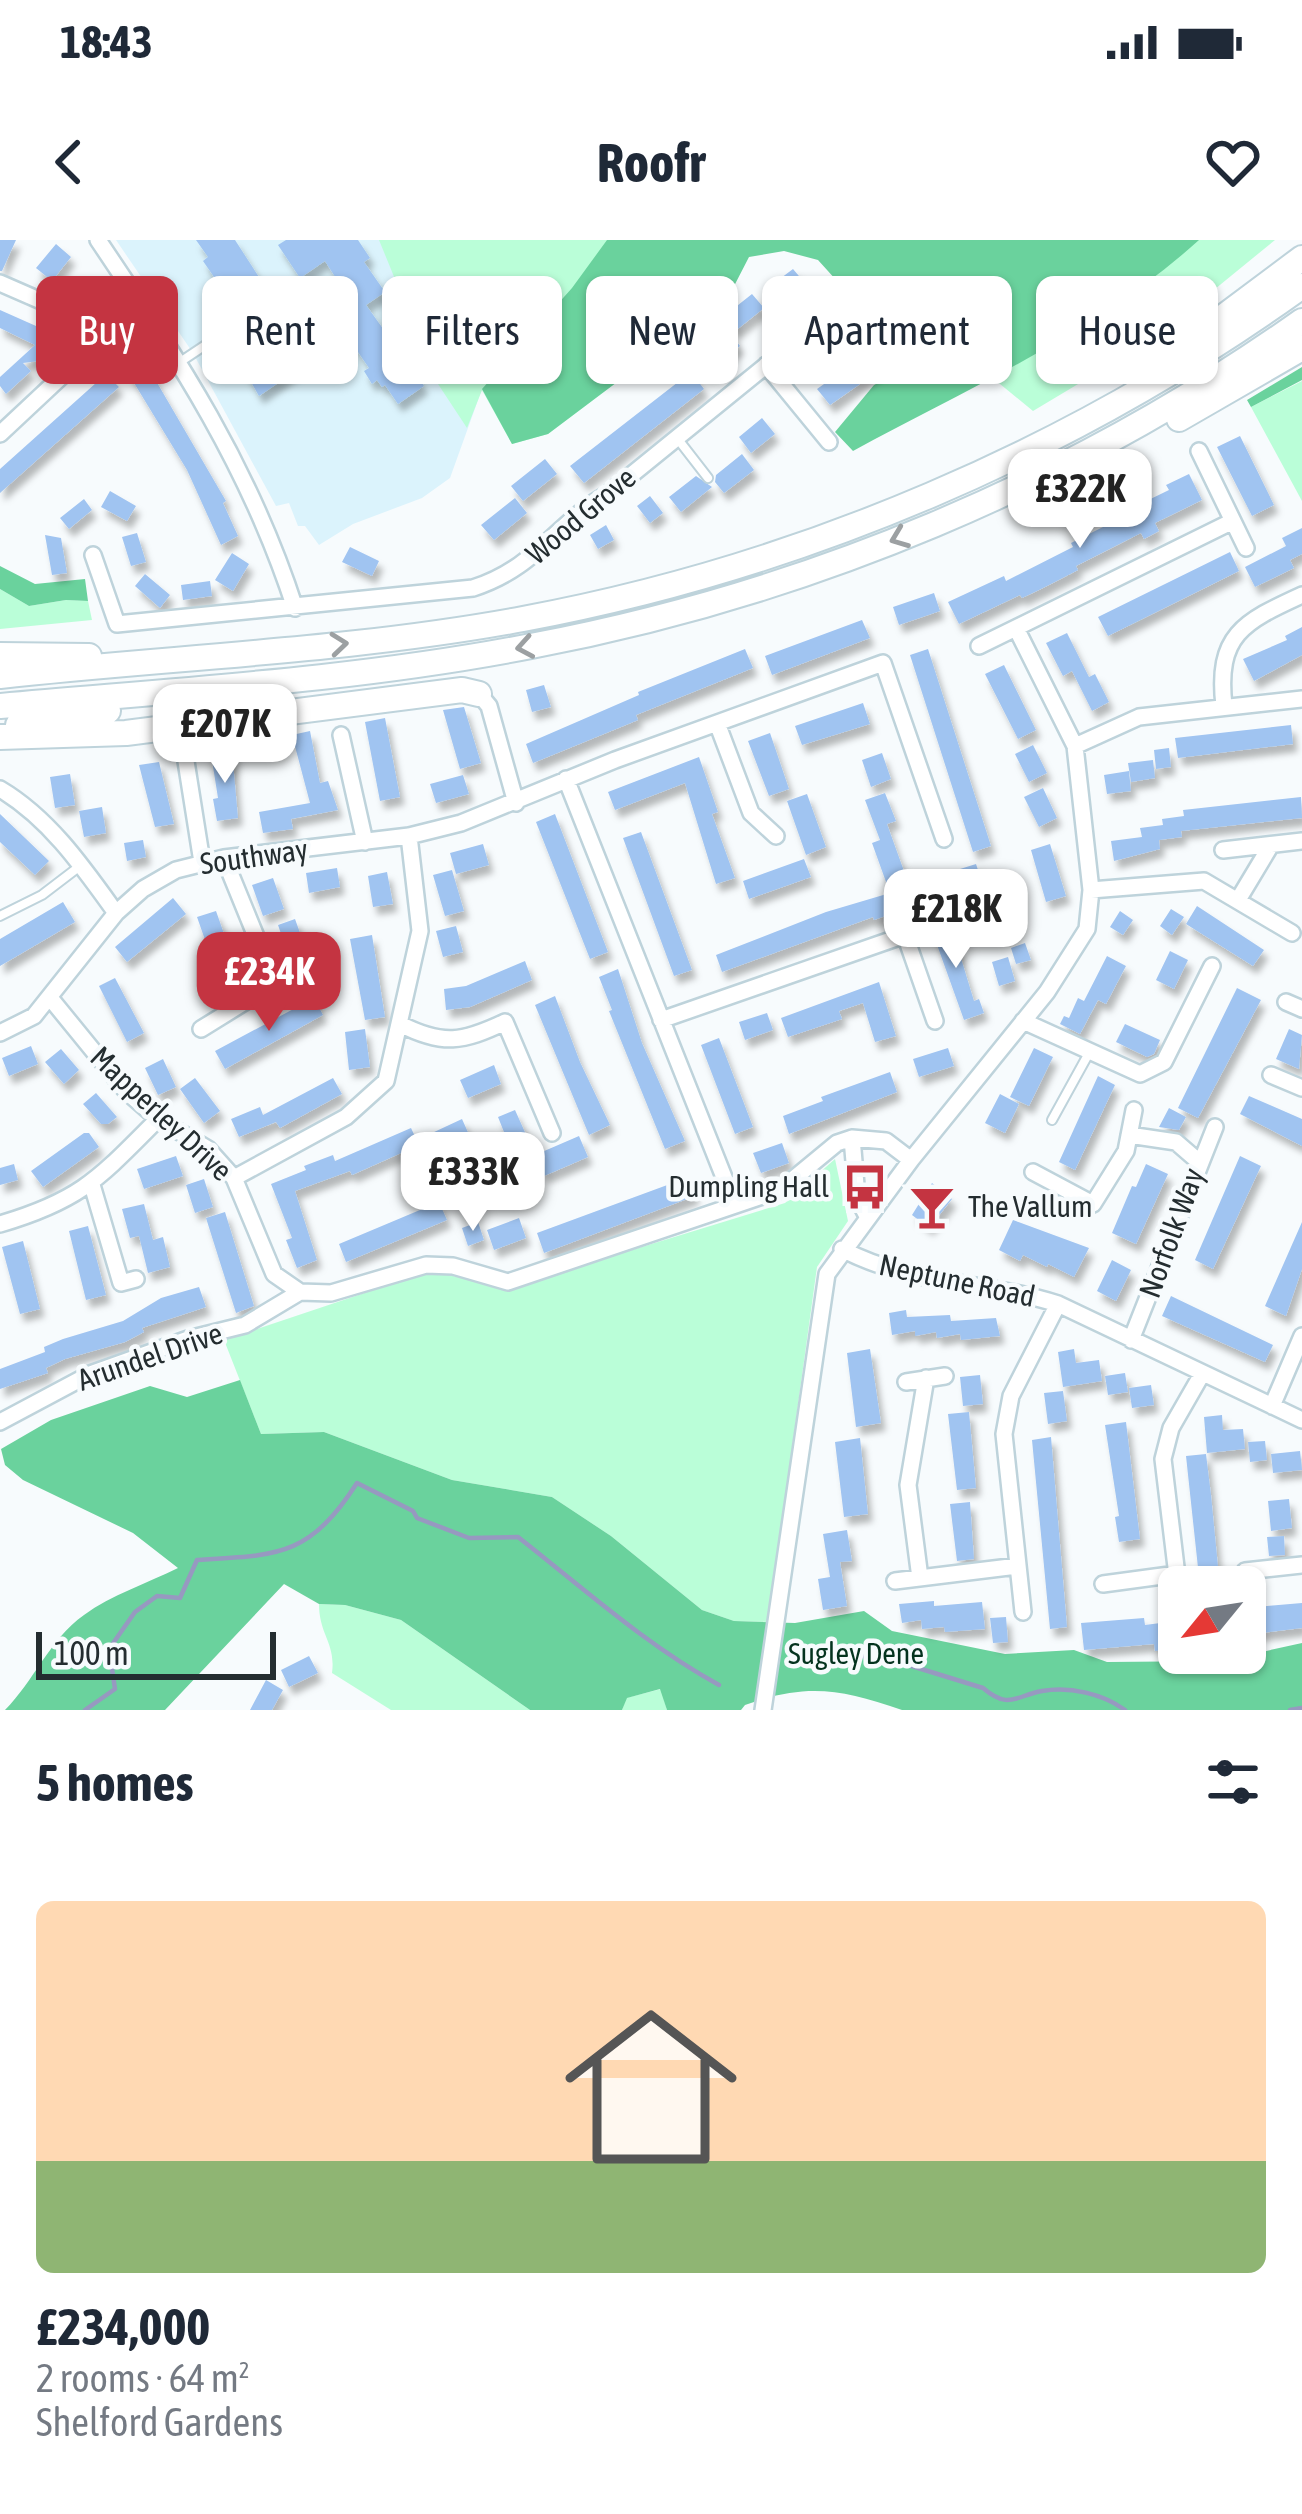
<!DOCTYPE html>
<html lang="en">
<head>
<meta charset="utf-8">
<style>
	:root { --surface:#fff; --page:#f2f2f3; --text:#1f2937; --muted:#747a83; --line:#e0e1e3; --accent:#c43441 }
	body { margin:0; font-family:"Asap Condensed",sans-serif; background:var(--page); color:var(--text); height:100vh; display:flex; flex-direction:column; font-size:45px; white-space:nowrap }
	* { box-sizing:border-box; margin:0 }
	p { font-size:39px; color:var(--muted) }
	.icon { flex:none; width:66px; height:66px; fill:none; stroke:currentColor; stroke-width:2; stroke-linecap:round; stroke-linejoin:round }
	.map { position:relative; height:1470px; overflow:hidden }
	.sheet { display:flex; flex-direction:column; background:var(--surface); flex:1 }
	.sheet>* { flex:none }
	.banner { position:absolute; left:36px; top:36px; width:1230px; height:108px; display:flex; gap:24px }
	.needle { width:78px; rotate:240deg }
	.controls { position:absolute; left:1158px; top:1326px; display:grid; gap:24px }
	.controls a { display:grid; place-items:center; width:108px; height:108px; border-radius:18px; background:var(--surface); box-shadow:0 3px 9px #0004; font-size:60px }
	.scale { position:absolute; left:36px; bottom:30px; width:240px; box-sizing:border-box; padding-left:12px; border:6px solid #242d30; border-top:0; font-size:33px; line-height:42px; white-space:nowrap; color:#242d30; -webkit-text-stroke:9px #f7fbfd; paint-order:stroke }
	.price { position:absolute; translate:-50% -102px; padding:0 27px; border-radius:24px; background:#fff; color:#222; font-size:39px; line-height:78px; filter:drop-shadow(0 3px 6px #0008) }
	.price::after { content:''; position:absolute; left:50%; top:72px; width:36px; height:27px; margin-left:-18px; background:inherit; clip-path:polygon(0 0,100% 0,50% 100%) }
	.price.active { background:var(--accent); color:#fff }
	ul { padding:0; list-style:none }
	li { display:grid; align-content:center; gap:24px; height:636px; padding:0 36px }
	li+li { border-top:3px solid var(--line) }
	li span { display:grid; place-items:center; height:372px; border-radius:18px; color:#555 }
	li>.icon { margin-inline-start:auto }
	span .icon { width:216px; height:216px; fill:#fffc; stroke-width:1 }
	li b { font-size:51px }
	h2 { display:flex; justify-content:space-between; align-items:center; height:144px; padding:0 36px; font-size:51px }
	.tag { padding:0 42px; border-radius:18px; background:var(--surface); box-shadow:0 3px 9px #0004; font-size:42px; line-height:108px }
	.tag.active { background:var(--accent); color:#fff }
	.status { display:flex; justify-content:space-between; align-items:center; height:84px; padding:0 60px; background:var(--surface); direction:ltr }
	.status svg { height:33px; fill:currentColor }
	header { display:flex; justify-content:space-between; align-items:center; height:156px; padding:0 36px; background:var(--surface); font-size:54px; font-weight:700 }
	.map>svg:first-child { display:block }
	.built { fill:#dbf3fc }
	.green { fill:#bafed8 }
	.forest { fill:#6ad29d }
	.lines { fill:none; stroke-linecap:round; stroke-linejoin:round }
	.stream { stroke:#9799c0; stroke-width:4.5 }
	.building { fill:#a0c4f1; filter:url(#shadow) }
	.service-casing { stroke:#bed3db; stroke-width:12 }
	.minor-casing { stroke:#bed3db; stroke-width:20 }
	.trunk-casing { stroke:#bed3db; stroke-width:28 }
	.service { stroke:#fff; stroke-width:8 }
	.minor { stroke:#fff; stroke-width:15 }
	.trunk { stroke:#fff; stroke-width:24 }
	.oneway { stroke:#9ca0a2 }
	.labels { text-anchor:middle; stroke-width:9; stroke-linejoin:round; paint-order:stroke }
	.street-label { font-size:30px; fill:#242d30; stroke:#f7fbfd }
	.poi-label { font-size:30px; fill:#242d30; stroke:#f7fbfd; text-anchor:end }
	.park-label { font-size:30px; fill:#04331f; stroke:#f7fbfd }
</style>
</head>
<body>
<div class="status"><b>18:43</b><svg viewBox="0 0 49 12"><path d="M0 12V9h3v3zM5 12V6h3v6zM10 12V3h3v9zM15 12V0h3v12zM26 1h20v11H26zM47 4h2v5h-2z"/></svg></div>
<header><svg class="icon" aria-label="back" viewBox="0 0 24 24"><path d="M15 5l-7 7 7 7"/></svg>Roofr<svg class="icon" aria-label="heart" viewBox="0 0 24 24"><path d="M12 20l-8-8c-3-5 5-10 8-4 3-6 11-1 8 4z"/></svg></header>
<div class="map">
<svg width="1302" height="1470" viewBox="0 0 1302 1470">
	<defs>
		<filter id="shadow"><feDropShadow dx="4.5" dy="8" stdDeviation="3" flood-color="#0004"/></filter>
	</defs>
	<rect width="100%" height="100%" fill="#f7fbfd"/>
	<path class="built" d="M116,0h491l-125,149 -32,89 -28,20 -69,26 -34,21 -14,-19h-7l-9,-23 -13,3 -83,-153z"/>
	<path class="green" d="M379,0h354l-88,121 -97,73 -36,10 -30,-54 -15,38 -29,-44z
		M825,0h450l-120,98 -122,73z
		M1302,141v120l-51,-94z
		M0,349l29,17 37,-6 22,1 4,19 -92,9z
		M835,919l13,62 -31,46 -49,355 -34,-1 -32,-11 -91,-74 -59,-39 -100,-17 -128,-48 -63,2 -37,-94 206,-69 78,17 277,-85z
		M319,1364l26,1 56,15 129,90h-139l-59,-37c4,-30 -13,-38 -13,-69z
		M661,1449l6,21h-45l4,-12z"/>
	<path class="forest" d="M607,0h592c-99,90 -229,148 -346,211l-18,-19 39,-47 53,-27 -3,-28 -59,-18 -47,-52 -34,-9 -35,6 -17,33 -87,71 -97,73 -36,10 -30,-55 90,-101z
		M1302,127v13l-51,27 -4,-7z
		M0,326l35,18 50,-5 3,22 -22,-1 -37,6 -29,-17z
		M240,1140l21,54 63,-2 128,48 100,17 59,39 91,74 32,11 61,2 69,-12 28,20 113,23 69,-4 33,12 114,-1 81,-18v67h-400c-62,-21 -95,-27 -157,-5l-4,5h-74l-7,-21 -33,9 -5,12h-92l-129,-90 -56,-15 -26,-1 -35,-20 -119,126h-160c29,-29 44,-70 79,-95 27,-20 64,-32 94,-47l-45,-35 -110,-53 -18,-15 -4,-16 50,-29 99,-34 37,11z"/>
	<g class="lines">
		<path class="stream" d="M809,1418l70,-2 104,32c26,22 32,8 59,3 28,-5 61,3 83,19
			M85,1470l30,-21 -6,-40 26,-37 22,-16 23,2 17,-38c82,-5 112,-3 160,-77l56,28 4,7 52,20 49,-1c65,51 128,108 201,148
			M1290,1470l12,-2"/>
	</g>
	<path class="building" d="M0,0h16l-14,31h-2z
		M196,0h39l51,79 53,-36 -14,-22 -25,17 -22,-33 8,-5h72l12,18 -6,4 21,30 -19,13 58,81 -26,18 -13,-19 -3,2 -5,-7 -5,4 -8,-13 5,-3 -22,-32 -88,60 -17,-30 27,-19 -25,-37 -5,3 -36,-52 5,-4z
		M56,4l15,13 -19,24 -16,-13z
		M793,29l57,67 -17,13 -56,-68z
		M752,54l12,14 -30,24 -11,-15z
		M0,70l36,16h7l4,34 -24,3 8,8 -25,23 -6,-8v-9l35,-32 -35,-17z
		M729,92l11,14 -34,27 -11,-14z
		M890,97l13,17 -73,51 -13,-16z
		M145,122l81,139 -3,2 15,33 -17,9 -34,-75 -59,-97z
		M691,132l13,17 -120,94 -14,-17z
		M106,134l13,13 -119,106v-24z
		M762,178l13,16 -24,19 -12,-16z
		M1240,196l34,69 -22,11 -35,-69z
		M742,214l12,16 -30,23 -9,-11 1,-7z
		M545,219l12,15 -34,27 -12,-15z
		M1189,234l13,26 -47,23 4,8 -15,8 -3,-6 -65,33 2,4 -35,18 -21,10 -2,-3 -61,29 -11,-22 56,-26 2,5 67,-34 -2,-4 60,-30 -1,-4 39,-19 -3,-5z
		M696,236l16,11 -31,25 -12,-15z
		M110,251l26,15 -9,15 -26,-14z
		M650,256l13,17 -13,10 -13,-17z
		M515,258l12,15 -33,27 -13,-15z
		M84,259l8,11 -23,19 -9,-11z
		M606,285l8,15 -16,9 -8,-14z
		M1302,288v26l-12,6 4,8 -39,19 -10,-20 41,-21 -4,-8z
		M137,293l9,29 -15,4 -9,-29z
		M45,295l16,3 6,35 -15,2z
		M350,307l29,14 -7,15 -30,-14z
		M1230,312l9,19 -131,65 -10,-19z
		M232,313l17,11 -16,27 -18,-11z
		M145,334l25,21 -10,13 -25,-22z
		M210,341l2,15 -29,4 -2,-15z
		M934,353l6,18 -41,14 -6,-18z
		M862,380l8,18 -98,37 -7,-19z
		M1302,387v28l-48,26 -11,-22 44,-19 -2,-4z
		M1067,393l22,44 6,-3 14,28 -17,9 -20,-40 -9,5 -17,-33z
		M745,409l8,19 -117,47 2,5 -105,43 -7,-19 113,-49 -1,-3z
		M928,409l63,197 -18,6 -63,-197z
		M1004,425l32,65 -18,9 -33,-65z
		M544,445l7,22 -19,5 -6,-22z
		M863,463l7,21 -68,21 -7,-19z
		M464,467l17,56 -21,6 -17,-59z
		M385,478l15,79 -20,4 -15,-79z
		M1291,485l2,19 -115,14 -3,-20z
		M310,491l10,52 8,-2 10,29 -47,9 2,10 -30,4 -4,-21 51,-9 -18,-68z
		M770,493l19,56 -20,7 -21,-55z
		M1033,505l14,28 -18,9 -14,-28z
		M1169,508l2,19 -15,2 -2,-19z
		M232,511l6,67 -21,3 -4,-22 5,-1 -7,-44z
		M882,513l9,26 -20,8 -9,-27z
		M699,517l19,55 -6,2 23,64 -19,6 -31,-101 -70,27 -7,-18z
		M1153,520l2,18 -24,4 -3,-19z
		M159,522l15,62 -19,3 -16,-62z
		M1129,531l2,20 -24,3 -3,-19z
		M70,534l5,31 -20,3 -5,-31z
		M463,535l6,19 -33,9 -6,-19z
		M1043,548l14,30 -18,9 -15,-30z
		M885,553l11,28 -9,3 22,61 67,-21 6,18 -108,38 -1,-3 -151,55 -6,-17 110,-43 64,-19 -18,-50 8,-3 -15,-40z
		M807,554l19,53 -20,8 -19,-54z
		M1301,557l1,21 -121,13 1,6 -23,3 1,9 -46,12 -3,-20 31,-4 -2,-9 23,-3 -1,-6 22,-3 -1,-6z
		M102,567l4,26 -22,4 -5,-26z
		M0,574l49,47 -14,14 -35,-33z
		M555,574l53,138 -18,7 -54,-137z
		M641,592l51,138 -18,6 -51,-138z
		M143,600l3,17 -19,4 -3,-18z
		M483,604l6,21 -33,9 -6,-21z
		M1050,604l16,52 -20,6 -15,-52z
		M804,619l7,18 -62,22 -6,-18z
		M337,628l3,19 -31,6 -3,-20z
		M452,630l12,41 -19,5 -12,-41z
		M387,632l6,32 -20,3 -5,-31z
		M273,638l11,31 -21,7 -11,-31z
		M173,658l13,16 -59,48 -12,-15z
		M63,662l12,20 -75,44v-27z
		M1197,666l67,44 -11,16 -67,-42z
		M1171,669l13,8 -12,18 -12,-9z
		M216,671l13,37 -19,6 -13,-37z
		M1120,671l13,9 -10,15 -13,-8z
		M295,679l13,36 -18,5 -12,-35z
		M950,682l24,79 5,-2 5,14 -20,7 -33,-92z
		M456,686l7,26 -20,5 -7,-26z
		M372,695l13,82 -20,3 -15,-81z
		M1025,703l6,17 -15,4 -5,-16z
		M1170,711l18,9 -14,29 -18,-9z
		M1107,716l19,10 -20,38 -8,-4 -18,34 -20,-10 4,-8 5,2 9,-20 6,3z
		M1008,717l7,24 -16,5 -7,-24z
		M525,721l7,19 -62,27 -24,3 -2,-21 22,-3z
		M221,726l7,19 -22,8 -7,-19z
		M618,729l24,74 43,98 -20,8 -56,-138 3,-1 -13,-33z
		M115,738l29,55 -17,9 -28,-56z
		M879,742l17,54 -21,6 -12,-39 -24,8 3,8 -54,18 -7,-19z
		M1237,748l24,12 -63,118 -20,-10z
		M555,756l25,66 30,63 -21,10 -54,-130z
		M314,758l9,17 -98,54 -10,-18z
		M767,773l6,17 -28,10 -6,-18z
		M1125,784l35,16 -6,14 -7,3 -31,-15z
		M365,789l5,38 -21,3 -4,-38z
		M1289,789l13,6 -3,34 -23,-10z
		M719,798l34,89 -18,7 -34,-89z
		M31,806l7,18 -29,12 -7,-18z
		M948,808l6,18 -35,11 -6,-18z
		M1034,808l19,9 -24,49 -19,-9z
		M61,809l18,21 -15,14 -19,-22z
		M163,819l13,28 -18,8 -13,-27z
		M494,825l7,19 -33,14 -8,-18z
		M890,832l7,20 -108,42 -6,-18 40,-15 -2,-4z
		M1098,836l17,9 -40,85 -16,-8z
		M195,838l25,33 -16,12 -24,-34z
		M333,838l9,16 -62,34 -4,-6 -37,15 -8,-18 29,-12 3,8z
		M96,853l21,24 -9,7h-7l-18,-20z
		M1000,854l19,10 -14,29 -20,-10z
		M1249,856l53,23v27l-62,-32z
		M1169,868l17,9 -7,13 -20,-3z
		M515,870l13,29 -18,8 -12,-30z
		M462,879l9,20 -31,13 -8,-19z
		M411,888l8,17 -67,30 -2,-4 -55,20 22,69 -20,8 -11,-28 6,-2 -21,-54 35,-14 -2,-4 29,-11 2,6z
		M84,893h5l10,14 -56,40 -12,-16z
		M579,896l9,21 -44,19 -9,-21z
		M782,903l7,20 -28,10 -8,-20z
		M176,916l7,20 -39,13 -7,-20z
		M1240,916l21,10 -48,103 -18,-9z
		M14,924l4,16 -18,5v-17z
		M1146,924l22,10 -32,70 -24,-11 20,-47 4,1z
		M689,937l6,19 -151,57 -7,-20z
		M204,939l9,28 -18,6 -9,-28z
		M932,943l20,16 -23,29 -17,-13z
		M439,962l8,18 -101,42 -7,-18z
		M144,964l9,36 10,-3 7,30 -22,6 -9,-37 -9,2 -8,-29z
		M225,972l29,94 -18,7 -30,-95z
		M519,978l7,20 -32,12 -7,-20z
		M1013,980l76,28 -15,29 -26,-13 -1,3 -24,-12 -3,6 -21,-11z
		M478,982l6,18 -16,6 -6,-18z
		M1302,982v47l-16,47 -21,-10z
		M88,986l18,69 -20,5 -17,-69z
		M23,1001l17,68 -20,5 -18,-67z
		M1112,1020l19,10 -15,31 -19,-10z
		M199,1047l7,20 -64,21 2,4 -19,10 -60,17 -19,9 2,5 -48,16v-20l45,-17 -1,-5 19,-8 60,-18 38,-23z
		M1171,1056l102,49 -8,17 -103,-46z
		M906,1070l1,7 43,-2 1,6 45,-3 4,18 -39,4 -1,-6 -23,4 -1,-6 -21,4v-5l-23,4 -3,-22z
		M870,1109l11,74 -25,4 -9,-74z
		M1074,1109l2,14 23,-3 3,21 -39,6 -5,-35z
		M1125,1133l3,19 -20,3 -3,-19z
		M980,1135l3,29 -20,2 -3,-29z
		M1151,1145l3,20 -22,3 -3,-20z
		M1063,1151l4,30 -19,3 -4,-31z
		M969,1172l7,76 -19,2 -9,-76z
		M1222,1175l1,15 20,-1 2,20 -38,4 -3,-36z
		M1126,1182l14,117 -21,3 -4,-25 4,-1 -14,-91z
		M1051,1197l16,190 -17,2 -18,-189z
		M860,1198l8,76 -24,3 -9,-75z
		M1265,1201l2,19 -17,2 -2,-20z
		M1300,1211l2,19 -29,3 -2,-19z
		M1206,1214l5,41 9,92h-19l-2,-10 -13,-121z
		M1289,1259l3,29 -21,3 -3,-30z
		M970,1262l4,57 -17,2 -7,-57z
		M847,1290l5,31 -12,1 7,44 -24,4 -5,-31 12,-2 -7,-43z
		M1284,1296l1,19 -16,1 -2,-19z
		M934,1361v5l48,-4 3,27 -40,3 -1,-5 -22,2 -1,-9 -19,3 -3,-19z
		M1302,1363v25l-57,7v-27z
		M1006,1377l2,25 -15,1 -3,-25z
		M1144,1378l1,7 23,-3 3,27 -16,2 -1,-7 -70,6 -3,-27z
		M309,1416l9,17 -29,14 -8,-17z
		M266,1440l17,10 -11,20h-22z"/>
	<g class="lines">
		<g class="service-casing">
			<path id="service" d="M180,122l51,-34
				M677,198l31,40
				M0,676l42,-21 38,-29
				M1052,880l37,-67"/>
		</g>
		<g class="minor-casing">
			<path id="minor" d="M98,0c82,122 151,226 197,368
				M0,43l110,48
				M766,125l63,77
				M0,194l110,-103 33,-24
				M1199,211l47,97
				M93,315l24,69 356,-36c63,-20 82,-64 136,-95l170,-138
				M979,406l254,-125
				M479,454l10,12 27,97
				M1224,466c-8,-71 19,-84 78,-111
				M717,483l34,90 25,23
				M341,495l24,107
				M1075,506l64,-29 163,-18
				M185,515l17,107
				M566,539l169,426
				M0,549c49,29 83,78 116,124
				M1223,610l79,-9
				M224,618l51,125
				M1091,650l113,-9 88,52
				M1238,660l33,-55
				M51,759l75,92 32,28 50,30 26,29 40,96 26,18
				M1286,762l16,7
				M661,780l244,-85 30,86
				M1023,781l117,53 24,-12 48,-96
				M400,784c43,22 63,18 105,-2l47,111
				M201,789l102,-63
				M0,793l34,-17 82,-103 27,-24 33,-19 48,-12 185,-22 52,-13 154,-63 268,-97 61,176
				M1271,835l31,13
				M1129,895l47,7 22,19
				M852,898l5,59 10,19
				M1033,932l60,32 33,-53 8,-41
				M234,938l112,-61 40,-36 34,-150 -11,-95
				M92,945l29,98 15,-4
				M0,984c82,-24 100,-47 158,-105
				M842,1009c67,36 144,32 216,55l244,116
				M300,1052l31,1 95,-28 27,1 55,16 272,-92 57,-47 15,-5 34,3 25,19
				M1131,1100l84,-213
				M906,1142l39,-6
				M1272,1166l30,-70
				M0,1182l90,-48 98,-35 57,-14 55,-33
				M1245,1331l57,-6
				M920,1338l-12,-93 18,-107
				M895,1341l123,-15
				M1103,1344l74,-10
				M1179,1352l-16,-133 8,-31 31,-54
				M1023,1372l-19,-178 7,-38 47,-92
				M763,1470l64,-436 84,-114 136,-168 40,-63 4,-39 -16,-144 -59,-118"/>
		</g>
		<g class="trunk-casing">
			<path id="trunk" d="M1179,115l24,-23 99,-74
				M1179,179l123,-71
				M0,415l89,1
				M0,436c174,-19 351,-25 523,-57 279,-52 550,-168 779,-333
				M0,466c177,-16 357,-26 531,-60 275,-52 542,-163 771,-325
				M18,485l90,-14
				M0,497l126,-4 336,-43 17,4"/>
		</g>
		<use href="#service" class="service"/>
		<use href="#minor" class="minor"/>
		<use href="#trunk" class="trunk"/>
	</g>
	<defs><path id="oneway-chevron" d="M-2-3.5L2.5 0L-2 3.5" fill="none" stroke-width="1.6" stroke-linecap="round" stroke-linejoin="round" transform="scale(3)"/></defs>
	<g class="oneway">
		<use href="#oneway-chevron" transform="translate(899 298) rotate(159)"/>
		<use href="#oneway-chevron" transform="translate(339 404) rotate(-6)"/>
		<use href="#oneway-chevron" transform="translate(525 407) rotate(170)"/>
	</g>
	<defs>
		<g id="bus-bare" transform="scale(3.6)"><path d="M-5-6H5V4H4V6H2V4H-2V6H-4V4H-5ZM-3.5-4V0h7V-4ZM-3.5 1.2v1.5H-2V1.2ZM2 1.2v1.5H3.5V1.2Z" fill="#c43441" stroke="#f7fbfd" stroke-width="2.5" paint-order="stroke"/></g>
		<g id="bar-bare" transform="scale(3.6)"><path d="M-6-5H6L.8 .8V4.5H3.5V6h-7V4.5H-.8V.8Z" fill="#c43441" stroke="#f7fbfd" stroke-width="2.5" paint-order="stroke"/></g>
	</defs>
	<g fill-rule="evenodd">
		<use href="#bus-bare" x="865" y="947"/>
		<use href="#bar-bare" x="932" y="967"/>
	</g>
	<g class="labels">
		<g class="street-label">
			<text transform="translate(581 276) rotate(-40)" y="10">Wood Grove</text>
			<text transform="translate(254 617) rotate(-8)" y="10">Southway</text>
			<text transform="translate(161 874) rotate(43)" y="10">Mapperley Drive</text>
			<text transform="translate(1172 993) rotate(-70)" y="10">Norfolk Way</text>
			<text transform="translate(957 1041) rotate(12)" y="10">Neptune Road</text>
			<text transform="translate(150 1117) rotate(-19)" y="10">Arundel Drive</text>
		</g>
		<g class="poi-label">
			<text x="829" y="957">Dumpling Hall</text>
			<text x="968" y="977" text-anchor="start">The Vallum</text>
		</g>
		<g class="park-label">
			<text x="856" y="1424">Sugley Dene</text>
		</g>
	</g>
</svg>
<div class="controls">
<a><svg class="needle" viewBox="-14 -14 28 28"><path d="M0-13l5 13h-10z" fill="#e53935"/><path d="M0 13l5-13h-10z" fill="#747a83"/></svg></a>
</div>
<div class="scale">100 m</div>
<b class="price" style="left:1080px;top:311px">£322K</b>
<b class="price" style="left:225px;top:546px">£207K</b>
<b class="price" style="left:956px;top:731px">£218K</b>
<b class="price active" style="left:269px;top:794px">£234K</b>
<b class="price" style="left:473px;top:994px">£333K</b>
<div class="banner">
<a class="tag active">Buy</a>
<a class="tag">Rent</a>
<a class="tag">Filters</a>
<a class="tag">New</a>
<a class="tag">Apartment</a>
<a class="tag">House</a>
</div>
</div>
<section class="sheet">
<h2>5 homes<svg class="icon" aria-label="filters" viewBox="0 0 24 24"><path d="M4 7h16M4 17h16"/><circle cx="9" cy="7" r="2"/><circle cx="15" cy="17" r="2"/></svg></h2>
<ul>
<li><span style="background:linear-gradient(#ffd9b3 70%,#8fb573 0)"><svg class="icon" aria-label="home" viewBox="0 0 24 24"><path d="M3 11l9-7 9 7M6 9v11h12V9"/></svg></span><div><b>£234,000</b><p>2 rooms · 64 m²</p><p>Shelford Gardens</p></div></li>
</ul>
</section>
</body>
</html>
